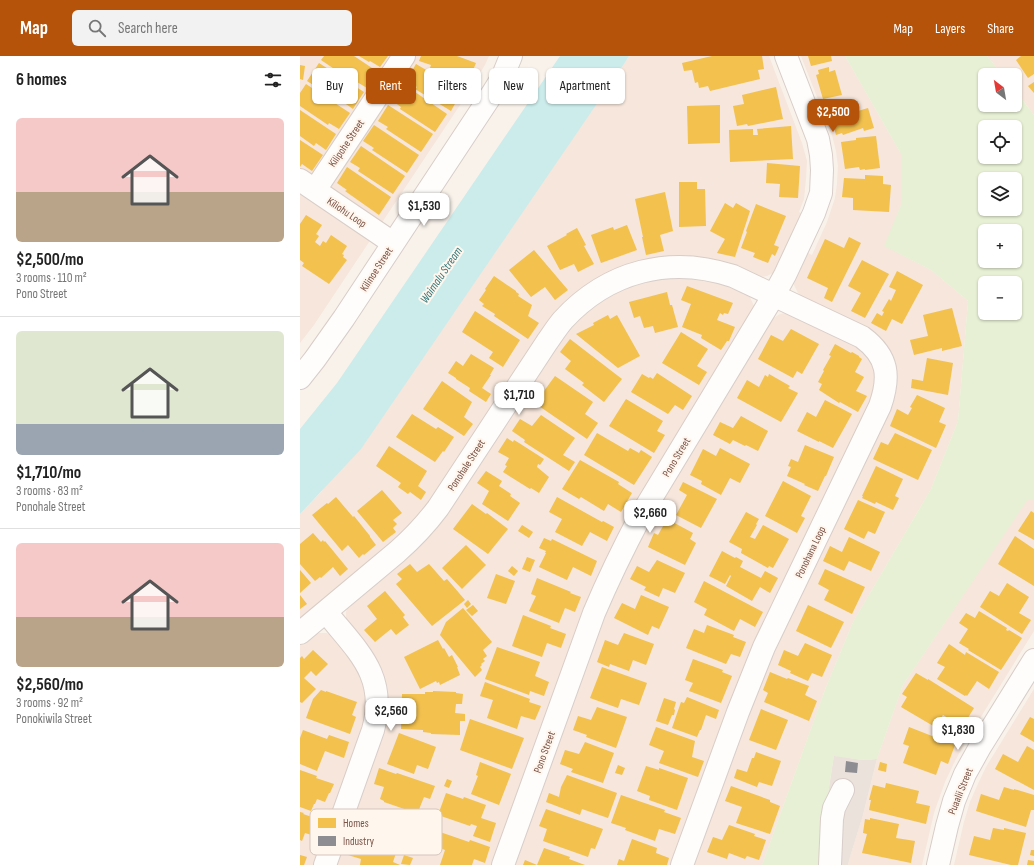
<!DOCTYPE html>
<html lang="en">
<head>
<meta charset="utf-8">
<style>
	:root { --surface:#fff; --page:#f2f2f2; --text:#222; --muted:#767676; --line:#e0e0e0; --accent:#b45309 }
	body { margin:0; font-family:"Sofia Sans Condensed",sans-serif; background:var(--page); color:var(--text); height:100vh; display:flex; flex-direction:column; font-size:15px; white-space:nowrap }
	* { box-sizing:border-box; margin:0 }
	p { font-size:13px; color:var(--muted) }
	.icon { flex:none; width:22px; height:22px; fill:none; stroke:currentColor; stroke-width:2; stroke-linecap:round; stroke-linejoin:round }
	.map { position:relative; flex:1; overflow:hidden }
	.drawer { display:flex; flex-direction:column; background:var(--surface); width:300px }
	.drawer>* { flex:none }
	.top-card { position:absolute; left:12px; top:12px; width:380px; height:36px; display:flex; gap:8px }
	.needle { width:26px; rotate:329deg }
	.fabs { position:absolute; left:678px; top:12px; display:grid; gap:8px }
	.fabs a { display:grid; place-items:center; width:44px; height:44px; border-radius:6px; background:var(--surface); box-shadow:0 1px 3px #0004; font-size:20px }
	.price { position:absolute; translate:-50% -34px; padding:0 9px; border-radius:8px; background:#fff; color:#222; font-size:13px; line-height:26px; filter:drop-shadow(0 1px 2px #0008) }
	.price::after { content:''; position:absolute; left:50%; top:24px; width:12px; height:9px; margin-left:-6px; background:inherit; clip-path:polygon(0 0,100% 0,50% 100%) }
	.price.current { background:var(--accent); color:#fff }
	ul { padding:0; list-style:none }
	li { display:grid; align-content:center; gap:8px; height:212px; padding:0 16px }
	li+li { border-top:1px solid var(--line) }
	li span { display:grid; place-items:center; height:124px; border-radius:6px; color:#555 }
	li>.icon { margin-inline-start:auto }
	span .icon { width:72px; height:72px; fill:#fffc; stroke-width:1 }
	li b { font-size:17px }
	h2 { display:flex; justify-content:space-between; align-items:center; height:48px; padding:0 16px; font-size:17px }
	.chip { padding:0 14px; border-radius:6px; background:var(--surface); box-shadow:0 1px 3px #0004; font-size:14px; line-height:36px }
	.chip.current { background:var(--accent); color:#fff }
	header { display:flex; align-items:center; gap:24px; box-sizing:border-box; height:56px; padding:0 20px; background:var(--accent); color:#fff }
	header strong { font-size:19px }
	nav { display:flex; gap:22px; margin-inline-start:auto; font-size:14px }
	.search { width:280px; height:36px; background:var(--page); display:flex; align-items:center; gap:10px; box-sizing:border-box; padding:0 14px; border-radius:6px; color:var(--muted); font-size:15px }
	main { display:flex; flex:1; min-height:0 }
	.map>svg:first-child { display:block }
	.residential { fill:#f6e6db }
	.industrial { fill:#ece2dc }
	.green { fill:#e7f0d4; fill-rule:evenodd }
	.water { fill:#cbeceb }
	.homes { fill:#f2c14e }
	.industry { fill:#8d8d92 }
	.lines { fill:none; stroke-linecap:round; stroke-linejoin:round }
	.minor-casing { stroke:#d8cdc8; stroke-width:24 }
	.minor { stroke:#fefdfc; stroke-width:22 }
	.labels { text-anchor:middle; stroke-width:4; stroke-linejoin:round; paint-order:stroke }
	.street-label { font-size:11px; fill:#7b5347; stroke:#fff6ee }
	.water-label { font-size:12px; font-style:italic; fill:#35777a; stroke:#fff6ee }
	.key { fill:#fff6ee; stroke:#d7c5bc; stroke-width:1 }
	.key-label { font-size:11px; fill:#7b5347 }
</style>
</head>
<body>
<header>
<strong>Map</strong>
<div class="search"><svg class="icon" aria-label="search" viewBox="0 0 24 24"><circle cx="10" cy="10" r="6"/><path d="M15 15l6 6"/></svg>Search here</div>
<nav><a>Map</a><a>Layers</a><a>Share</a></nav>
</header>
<main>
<section class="drawer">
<h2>6 homes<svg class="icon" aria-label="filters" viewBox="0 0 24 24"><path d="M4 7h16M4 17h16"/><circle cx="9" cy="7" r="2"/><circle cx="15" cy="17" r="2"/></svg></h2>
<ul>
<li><span style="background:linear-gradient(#f6c9c9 60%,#b9a48a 0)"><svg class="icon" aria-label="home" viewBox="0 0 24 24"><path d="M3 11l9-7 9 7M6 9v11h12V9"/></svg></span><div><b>$2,500/mo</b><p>3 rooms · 110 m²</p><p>Pono Street</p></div></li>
<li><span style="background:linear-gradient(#dfe7d0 75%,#9aa5b1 0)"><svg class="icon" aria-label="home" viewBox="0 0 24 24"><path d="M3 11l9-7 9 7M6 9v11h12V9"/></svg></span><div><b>$1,710/mo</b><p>3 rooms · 83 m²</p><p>Ponohale Street</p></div></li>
<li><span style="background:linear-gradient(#f6c9c9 60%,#b9a48a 0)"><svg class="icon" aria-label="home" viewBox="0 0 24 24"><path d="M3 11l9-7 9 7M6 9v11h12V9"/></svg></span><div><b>$2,560/mo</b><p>3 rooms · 92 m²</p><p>Ponokiwila Street</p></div></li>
</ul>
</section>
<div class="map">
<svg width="734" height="809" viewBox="0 0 734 809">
	<rect width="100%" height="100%" fill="#f9f2eb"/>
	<path class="residential" d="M0,0h189l-4,9 -21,34 -150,226 -14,18z
		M329,0h140l33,87 5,18 -1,18 -2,20 -5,13 4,2 -25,54 -5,5 -6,3 -8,1 -157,1 -182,240 -120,104v-108l22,-23 302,-427z
		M501,0h44l56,98v51l-16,41 46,24 37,31 -10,120 -27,68 -78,133 -27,65 -64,178h-69l59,-164 143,-326 -92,-77 -5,-5 -4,-8 1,-7 11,-26 6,3 15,-33 8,-24 2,-14 1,-18 -2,-15 -4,-16z
		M687,0h47v59l-19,-25v-15h-12z
		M374,219l52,8 23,12 5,11 -1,6 -81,134 -178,419h-160l47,-131 -35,-116v-6l2,-6 217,-275 21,-21 41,-24z
		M486,257l70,31 18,19 3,22 -203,480h-161l83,-232 39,-89 137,-225 8,-5z
		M728,442l6,2v131l-68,110 -12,22 -9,19 -11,31 -12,52h-74l2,-8 13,-42 14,-56 26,-74z
		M20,577h6l6,2 5,4 27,40 4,31 -53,155h-15v-221l8,-6 6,-4z
		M734,633v176h-80l10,-43 6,-20 7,-16 9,-19z"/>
	<path class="industrial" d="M534,699l28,5 15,-1 -14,56 -13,42 -2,8h-23l-1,-46z"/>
	<path class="green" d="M545,0h142l16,19h-18v30h30v-15l19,25v385l-6,-1 -125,186 -26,74 -15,1 -28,-4 -10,63 1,46h-63l64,-178 27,-65 78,-133 27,-68 10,-120 -37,-31 -47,-24 17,-41v-51zM685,71h30v30h-30zM685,123h30v30h-30zM685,175h30v30h-30zM685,227h30v30h-30z"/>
	<path class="water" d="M260,0h69l-5,8 -263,385 -61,65v-85l37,-46z"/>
	<path class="homes" d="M24,0h30l24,16 -11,16 -10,-6 -2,1 -34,-23z
		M59,0h29l-8,11 -10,-6 -1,1z
		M121,0h36l19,7 -8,19 -38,-14 1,-3 -12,-4z
		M412,0h50l2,13 -6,1 2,9 -50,12 -2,-5 -9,2 -1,-6 -3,1 -3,-13 -8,1 -2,-8z
		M508,0h23l1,5 -21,5z
		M721,0h13v18l-6,4 -12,-18z
		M19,7l45,29 -11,17 -10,-7 -1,2 -35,-23z
		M116,8l46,27 -11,20 -36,-22 2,-2 -11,-6z
		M0,9l5,1 -2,14 -3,-1z
		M529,11v5l6,-2 7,25 -19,4 -7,-24 3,-1 -1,-4z
		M734,26v11l-6,-7z
		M102,27l45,31 -12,18 -35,-23 1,-2 -10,-7z
		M6,28l44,29 -11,16 -10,-6 -1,2 -28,-19v-13z
		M476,31l7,32 -35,7 -1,-2 -10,2 -4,-20 11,-2 -2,-9z
		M555,44l3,11 10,-3 6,20 -10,3 -1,-3 -20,7 -1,-2 -6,2 -8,-27z
		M88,49l45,29 -12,18 -35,-23 2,-2 -10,-6z
		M420,49v38l-32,1 -1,-38z
		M0,54l36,24 -10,16 -10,-7 -2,3 -14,-10z
		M74,69l45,30 -12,18 -35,-23 2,-2 -11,-7z
		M491,70l2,33 -63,3 -1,-32 24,-1v6h5l-1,-6z
		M576,80l4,32 -15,2v-1l-5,1 -1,-3 -14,2 -4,-27 15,-2v-2z
		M0,84l23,15 -11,16 -10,-7 -2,3z
		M61,90l44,30 -12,18 -35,-23 2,-3 -10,-6z
		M467,107l33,3 -2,32 -19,-1 1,-13 -14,-1z
		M47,111l44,30 -12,18 -34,-24 2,-1 -10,-7z
		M565,119l18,1v8l8,1 -2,27 -36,-2v-12l-11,-1 2,-19 21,1z
		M379,126h18v7h8l1,37 -27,1z
		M365,136l8,39 -13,4 4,16 -18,4 -4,-18h1l-8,-38z
		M425,147l8,5 3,-5 14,8 -15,46 -18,-4 8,-14 -15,-8z
		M456,148l30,12 -12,29 5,2 -4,9 -3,-2 -4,9 -15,-6 2,-4 -14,-5 6,-16 -1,-1z
		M6,159l16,10 -6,9 3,2 -4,6 5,4 3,-5 3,2 5,-8 16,11 -5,8 2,1 -1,2 4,3 -18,24 -27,-18 2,-3 -4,-3v-36z
		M327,169l10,25 -36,13 -10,-28 22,-8 1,3z
		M277,172l9,17 -2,1 10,18 -16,8 -4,-8 -14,6 -13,-24 20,-11 -1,-1z
		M549,181l12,6 -29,59 -8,-4 4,-10 -21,-10 18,-39 19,9z
		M234,194l34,40 -13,10 -10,-13 -14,10 -22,-27z
		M562,204l27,14 -24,44 -14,-7 10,-18 -13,-7z
		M597,215l26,14 -21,39 -10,-5 -6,12 -15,-8 6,-10 5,3 2,-4 -2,-1 7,-12 2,2 5,-11 -7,-3z
		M194,220l22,15v1l3,2 -1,2 14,9 -4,11 11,7 -11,16 -34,-23 1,-2 -13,-8 2,-2 -5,-4 7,-10 -1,-1z
		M387,230l46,17 -5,11 -4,-1 -1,2 -3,-2 -3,7 18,7 -6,14h-2l-6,9 -20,-12 1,-3 -20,-8 9,-23 -10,-4z
		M367,236l3,13h2l6,22 -23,6 -2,-7 -9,2 -4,-12 -6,2 -5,-16z
		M652,252l10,38 -20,5v-3l-28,7 -4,-15 18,-4 -5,-21z
		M175,255l45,29 -17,27 -14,-9 4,-6 -31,-20z
		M308,259l2,4 7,-4 23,41 -22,12 -42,-34 18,-9 -1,-2z
		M491,273l28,15 -17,30 -5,-3 -4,7 -35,-19 13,-24 12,6z
		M381,276l27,17 -11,17 10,6 -8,13 -37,-22z
		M270,283l52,40 -18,23 -22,-17 2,-2 -19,-14 6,-8 -11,-9z
		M535,288l16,9 1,-1 7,4v1l3,2 -7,13 9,5 -8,14 11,5 -9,16 -18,-10 -1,1 -20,-13 3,-6 -4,-2 6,-11 -1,-1 8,-14 -2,-1z
		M171,298l23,14 -4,7h1l-9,13 9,6 -5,8 -17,-11 1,-3 -14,-9v-1l-8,-5 8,-12 7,5z
		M627,302l26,5 -5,32 -37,-7 1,-9 11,2z
		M357,317l35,23 -9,14 -8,-5 -7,9 -37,-22 11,-18 7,4 1,-1 3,2z
		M469,318l21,12 -2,2 10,5 -17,29 -44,-24 10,-18 12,7 6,-12 3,2z
		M255,320l38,26 -8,12 13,9 -11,16 -51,-35 1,-1 -9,-7 7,-11 9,6z
		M142,325l30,21 -8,15 9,7 -9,12 -41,-27z
		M617,339l28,13 -6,14 7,3 -10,23 -46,-22 7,-17 11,6 4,-7 -2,-1z
		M326,343l37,22 -6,10 8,4 -11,18 -45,-27z
		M525,344l27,14 -19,34 -14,-7v1l-22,-11 10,-19 9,5z
		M112,358l24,15 2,-2 16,10 -10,15 -1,-1 -8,11 -39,-25z
		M241,359l34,23 -12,17 12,7 -6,9 -45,-29 1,-2 -13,-9 8,-12 12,7z
		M441,360l27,15 -10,20 -12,-6 -1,1 -12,-6 -3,4 -17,-9 7,-13 13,6z
		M297,377l31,18 2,-3 9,5 2,-3 11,7 -18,28 -50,-30z
		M595,377l37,17 -14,30 -45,-21 8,-17 7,3z
		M207,382l6,4 1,-2 5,3 25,16 -4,6 -2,-1 -1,3 12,10 -10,16 -8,-5 -1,1 -27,-17 4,-6 -2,-1 4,-7 -11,-6z
		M505,389l29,12 -8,19h-1l-7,15 -14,-6 1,-1 -18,-8 4,-9 -3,-1 3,-7 7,3z
		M89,390l38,25 -9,15 8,6 -5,8 -11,-8 -2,2 -10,-7 3,-4 -25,-17z
		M420,392l30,16 -10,19 -10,-5 -9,17 -20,-11 1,-3 -12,-6 13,-26 13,7z
		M280,404l39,22 -1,2 14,9 -11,19 -13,-8 -4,7 -23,-14 -2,2 -17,-10z
		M576,410l27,13 -8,17 4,2 -6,12 -17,-8 -1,2 -13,-6 1,-2h-1z
		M186,415l16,10 -3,5 12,8 -1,2 10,7 -12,18 -26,-17 7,-13 -12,-8z
		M483,425l28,15 -10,20 4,2 -8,15 -32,-17z
		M383,426l34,17 -16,29 -25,-13 11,-20 -8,-5z
		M82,434l20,23 -9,7 4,4 -4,4 3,4 -13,10 -26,-31z
		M36,441l17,20 1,-1 16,20v1l6,8 -12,10 -1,-1 -4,4 -11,-13 -6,6 -30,-36 15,-12 1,1z
		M257,441l45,25 1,-1 11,6 -7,14 -17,-9 -8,14 -27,-14 7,-13 -13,-7z
		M558,444l27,12 -10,22 -7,-3 -4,8 -20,-10z
		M172,448l14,10 1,-1 21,16 -20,25 -35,-25z
		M731,455l3,2v27l-16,-9z
		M446,456l13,7 -3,5 1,1 -7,12 5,2 8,-14 26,14 -16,29 -4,-2 -1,2 -27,-15 1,-4 -13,-7z
		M367,463l26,14 -3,6 6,4 -11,22 -37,-18 6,-14 4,2z
		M222,469l11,7 -4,6 -11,-7z
		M13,477l8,9 2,-2 1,2 1,-1 23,28 -8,7 -7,-9 -12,11 -1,-1 -5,4 -15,-17v-20z
		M715,480l19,13v37l-36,-22z
		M549,481l31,15 -9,19 -22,-10 -5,10 -21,-10 7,-15 12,6z
		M244,482l7,3 1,-2 45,22 -6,15 -18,-9 -6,13 -28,-13 7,-14h-1l1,-2 -7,-3z
		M166,489l20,20 -24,24 -20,-21z
		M422,495l13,7 1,-1 7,4 -3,6 21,11 4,-7 13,7 -8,15 -10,-6 -8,14 -26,-15 5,-10 -1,-1 -5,9 -16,-8z
		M227,501l8,3 -5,12 -8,-3z
		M357,504l28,13 -10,20 -12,-5 -4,9 -15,-7 2,-3 -16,-8 7,-13 12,6z
		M110,508l7,8 12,-8 15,17 3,-2 18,21 -33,26 -36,-42 6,-5 -5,-5z
		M212,510l6,5 -4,5 -6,-5z
		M525,513l40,18 -13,27 -28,-14 5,-10 -11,-6z
		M0,514l11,13 -11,10z
		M196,518l19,7 -9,23 -19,-6z
		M237,522l34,14 -1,1 11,4 -6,15 -10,-4 -6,15 -30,-12 7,-15 -5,-2z
		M404,525l59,31 -8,15 -15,-8 -6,12 -30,-16 3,-6 -13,-7z
		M707,527l22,14 -10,16 12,7 -9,14 -42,-27 10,-16 9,5z
		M85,535l20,24 -2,2 6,8 -13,10 -5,-6 -16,13 -11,-12 13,-11 -10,-13z
		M0,539l7,9 -7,5z
		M341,539l28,12 -10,22 -7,-3 -4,9 -34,-17 8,-15 13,6z
		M168,544l3,4 -4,4 -3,-4z
		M173,549l5,6 -6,5 -6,-6z
		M508,549l36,17 -13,26 -35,-17z
		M163,552l29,34 -9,8 4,6 -4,3 2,2 -4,3 1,1 -2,2 2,3 -7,7 -35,-42 6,-13z
		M679,555l28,17 -1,2 2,1 1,-1 13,8 -21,32 -33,-20 1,-1 -10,-6 9,-14 -9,-6 7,-10 9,5z
		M223,559l28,11 -1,2 16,6 -5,14 -14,-5 -5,14 -30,-11z
		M407,569l27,10 -1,2 13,5 -6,15 -9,-3 -5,10 -40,-16 8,-19 10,4z
		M324,577l30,11 -8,21 -13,-5 -4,11 -19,-7 -1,3 -12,-5 8,-22 13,5z
		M138,584l5,9 1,-1 5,9 3,-2 6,12h-1l3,8 -20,10 -1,-3 -2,1 -1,-2 -16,8 -16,-32z
		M505,587l27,12 -10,22 -10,-4 -4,8 -18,-8 1,-2 -13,-6 6,-15 14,6z
		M649,588l16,11 1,-3 33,20 -10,17 -12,-8 -10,15 -1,-1 -1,1 -28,-17 8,-12 -8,-4z
		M197,591l43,15 -5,14 14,6 -5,14 -14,-5 -1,4 -44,-16z
		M13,594l15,14 -12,12 -5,-5 -7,7 12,11 -14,14 -2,-1v-44l2,-2 2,3z
		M393,603l30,11 -1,2 10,4 -11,27 -32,-12 4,-8 -8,-3z
		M302,611l45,16 -8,22 -18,-6 -3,9 -28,-10z
		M470,616l17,7 1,-1 21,8 -4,9 12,6 -8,20 -45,-19 4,-9 -5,-3z
		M616,617l12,7v-1l46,29 -11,18 -2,-2 -1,1 -17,-10 -8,12 -34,-20 6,-10 -5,-3z
		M185,626l45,17 -1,3 12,4 -6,14 -14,-4 -4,13 -30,-11 6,-18 -13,-4z
		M21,634l5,2v-1l31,11 -5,13 4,2 -6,17 -44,-16 7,-19z
		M133,635l23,1v1l7,1 -1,10h-6l-1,9 10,1v7h-5v14l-29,-1v-1l-8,-1v-2l-22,-1 1,-35h23v-2h8z
		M387,641l32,13 -3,9 -10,-4 -5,15h-1l-3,7 -25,-9 9,-26 3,1z
		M364,642l12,4 -2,7 1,1 -1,5h-2l-4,10 -12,-4z
		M297,651l30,10 -11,31 -30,-11 1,-2 -14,-5 5,-14 13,4z
		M461,653l27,11 -12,30 -27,-10z
		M730,661l4,2v23l-14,-8z
		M170,663l54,19 -12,31 -52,-19z
		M356,671l39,14 -3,16 12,4 -6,16 -39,-14 5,-12 -15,-6z
		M609,671l46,18 -7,19 -7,-3 -5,14 -33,-12 6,-17 -6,-2z
		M3,674l24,9 2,-4 20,7 -5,16 -19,-7 -8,20 -17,-7v-26z
		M99,677l37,14 -8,22 -11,-4 -3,9 -27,-10z
		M285,686l29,11 -11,30 -32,-11 2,-3 -13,-5 5,-14 14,4z
		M727,690l7,4v40l-39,-21 8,-15 15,8z
		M456,696l25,9 -9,25 -13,-4 -2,5 -23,-9 3,-9 10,3 5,-14h2z
		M180,706l31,12 -12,31 -28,-11 7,-18 -2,-1z
		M580,706l7,2 -1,8 -8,-2z
		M318,709l7,3 -3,7 -7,-2z
		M346,710l13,4v-2l29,10 -11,32 -28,-10 1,-4 -13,-5z
		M79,712l17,6 1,-1 38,13 -5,13 -6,-2 -6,15 -4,-2 -1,2 -29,-10v-1l-4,-2 4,-12 -10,-3z
		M0,714l17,6 -1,2 18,6 -4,9h-1l-4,9 -8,-3 -2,5h-1l-3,7 -11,-4z
		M267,719l50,18 -9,25 -26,-9 -2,6 -34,-13 3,-9 10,4 2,-10z
		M147,723l5,2 -3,7 -5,-2z
		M586,727l33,8 -3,12 14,3 -4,18 -57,-14 2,-10h-2l4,-15 12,3z
		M431,730l39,14v2l10,4 -10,28 -34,-11 6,-16 -17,-6z
		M704,731l10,3v-1l20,6v15h-3l-5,17 -50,-16 5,-17 18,6z
		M146,737l17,6 1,-2 22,8 -5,13 15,5 -6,19 -17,-6 4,-10 -6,-2 -1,2 -32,-11z
		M321,739l44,15 -1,2 17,6 -6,16 -16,-5 -4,12 -30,-11 1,-2 -15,-5z
		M246,753l57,20 -8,20 -4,-1 -3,9 -45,-16 4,-12 -8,-3z
		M0,756l4,1 -1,1 18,6 -6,16 -10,-3 -3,8 -2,-1z
		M570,762l29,6 -3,14 19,3 -4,22 -49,-10 5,-19 -4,-1 2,-14 5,1z
		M429,769l26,9 -1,2 12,4 -7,20 -12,-4 -2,3 -16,-6 -2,6 -20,-7 6,-15 9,3z
		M693,772l11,2v-2l22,5 -8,32h-7l-42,-10 5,-19 16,4z
		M140,776l29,10 1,-2 20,7 -5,16 -11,-4 -2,6h-32l5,-15 -10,-4z
		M332,783l25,9 -1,5 13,5 -2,7h-50l2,-6 5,2z
		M54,784l15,6 1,-3 26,10 -3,9 7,3h-40l1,-6 -13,-4z
		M244,792l26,9 -1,2 16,6h-62l2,-5 12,5z
		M731,794h3v6l-4,-1z
		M0,799l7,2 -3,8h-4z
		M104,799l9,3 -3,7 -9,-1z
		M728,804l6,1v4h-7z"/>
	<path class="industry" d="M546,705l12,2 -1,10 -12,-1z"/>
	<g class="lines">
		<g class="minor-casing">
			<path id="minor" d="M0,124l93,63
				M15,134l89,-134
				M0,322l15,-19 29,-41 148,-224 10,-16 9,-22
				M0,577l97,-81c16,-14 29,-28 41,-44l109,-166c5,-7 10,-15 16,-22 45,-49 107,-65 170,-44l129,61c27,20 28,40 18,69l-116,241 -26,65 -56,153
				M25,809l48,-135c15,-55 -16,-79 -47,-118
				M203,809l91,-252c14,-33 30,-66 47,-98l133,-220 11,-20 29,-62 7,-20 1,-23 -1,-15 -3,-16 -32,-83
				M530,809l2,-46 2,-11 9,-18
				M638,809l9,-39 7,-25 11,-27 15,-27 54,-87"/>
		</g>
		<use href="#minor" class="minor"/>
	</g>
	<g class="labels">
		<g class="street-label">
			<text transform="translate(46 87) rotate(-56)" y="4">Kilipohe Street</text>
			<text transform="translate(47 156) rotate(34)" y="4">Kiliohu Loop</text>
			<text transform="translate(76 213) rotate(-57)" y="4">Kilinoe Street</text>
			<text transform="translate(376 401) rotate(-59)" y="4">Pono Street</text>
			<text transform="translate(166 409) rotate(-57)" y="4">Ponohale Street</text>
			<text transform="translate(510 496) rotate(-64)" y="4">Ponohana Loop</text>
			<text transform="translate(244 696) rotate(-70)" y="4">Pono Street</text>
			<text transform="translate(660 735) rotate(-68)" y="4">Puaalii Street</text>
		</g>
		<g class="water-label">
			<text transform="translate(141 219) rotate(-56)" y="4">Waimalu Stream</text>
		</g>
	</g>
	<rect x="10" y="753" width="132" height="46" rx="6" class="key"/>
	<rect x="18" y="762" width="18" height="10" fill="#f2c14e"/>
	<rect x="18" y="780" width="18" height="10" fill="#8d8d92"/>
	<g class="key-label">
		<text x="43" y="771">Homes</text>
		<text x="43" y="789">Industry</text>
	</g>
</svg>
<div class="fabs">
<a><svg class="needle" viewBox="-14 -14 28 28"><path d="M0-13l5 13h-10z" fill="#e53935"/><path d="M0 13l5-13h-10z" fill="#767676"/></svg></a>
<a><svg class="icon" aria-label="locate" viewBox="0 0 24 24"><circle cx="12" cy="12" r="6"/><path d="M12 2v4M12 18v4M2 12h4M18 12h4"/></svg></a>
<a><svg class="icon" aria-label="layers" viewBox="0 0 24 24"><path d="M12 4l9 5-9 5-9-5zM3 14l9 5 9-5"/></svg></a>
<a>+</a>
<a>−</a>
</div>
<b class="price current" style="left:533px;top:77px">$2,500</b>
<b class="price" style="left:124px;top:171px">$1,530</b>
<b class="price" style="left:219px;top:360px">$1,710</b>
<b class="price" style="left:350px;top:478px">$2,660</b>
<b class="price" style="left:91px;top:676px">$2,560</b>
<b class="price" style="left:658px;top:695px">$1,830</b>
<div class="top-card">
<a class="chip">Buy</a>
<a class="chip current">Rent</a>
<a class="chip">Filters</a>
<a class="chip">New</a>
<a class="chip">Apartment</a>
</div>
</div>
</main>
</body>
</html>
